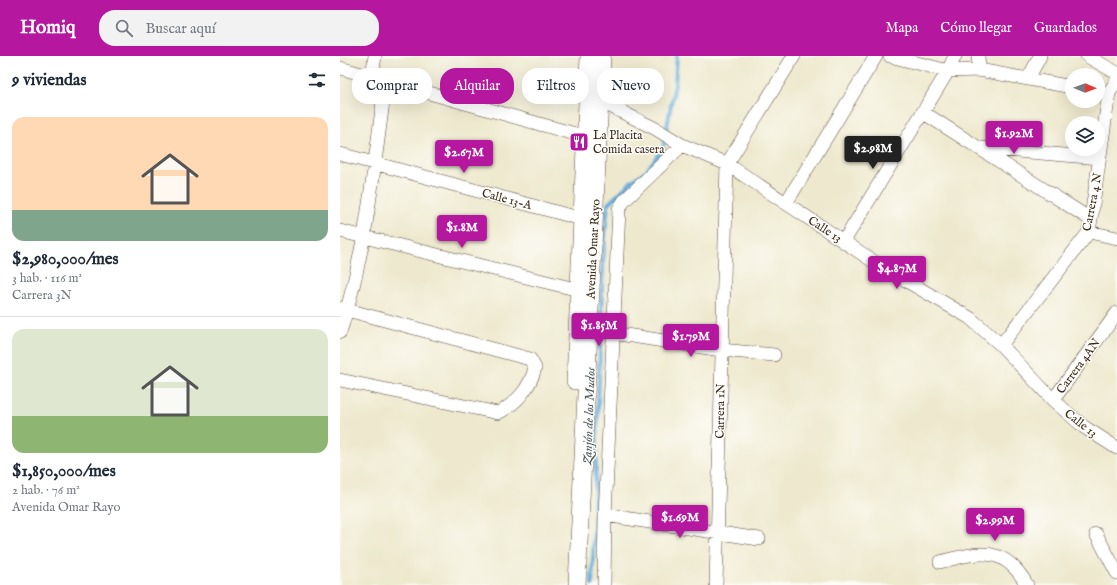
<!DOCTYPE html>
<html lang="es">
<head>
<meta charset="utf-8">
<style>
	:root { --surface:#fff; --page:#f2f2f3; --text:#1f2937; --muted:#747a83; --line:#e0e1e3; --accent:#b5179e }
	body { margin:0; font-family:"IM FELL English",serif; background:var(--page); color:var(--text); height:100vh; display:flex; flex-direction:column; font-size:15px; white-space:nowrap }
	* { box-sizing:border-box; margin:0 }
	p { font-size:13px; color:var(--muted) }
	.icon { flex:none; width:22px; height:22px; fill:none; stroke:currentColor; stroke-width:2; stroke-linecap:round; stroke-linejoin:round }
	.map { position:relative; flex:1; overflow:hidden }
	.sheet { display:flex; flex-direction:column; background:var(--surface); width:340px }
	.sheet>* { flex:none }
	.banner { position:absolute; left:12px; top:12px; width:380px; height:36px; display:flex; gap:8px }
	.needle { width:26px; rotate:91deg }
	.tools { position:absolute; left:725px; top:12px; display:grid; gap:8px }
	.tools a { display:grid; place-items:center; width:40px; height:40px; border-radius:50%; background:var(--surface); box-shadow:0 4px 16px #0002; font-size:20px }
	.price { position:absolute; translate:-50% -34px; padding:0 9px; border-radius:4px; background:var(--accent); color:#fff; font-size:13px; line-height:26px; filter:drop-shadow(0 1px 2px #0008) }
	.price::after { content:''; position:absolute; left:50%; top:24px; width:12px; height:9px; margin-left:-6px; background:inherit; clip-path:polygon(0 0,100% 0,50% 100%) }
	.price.selected { background:#222; color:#fff }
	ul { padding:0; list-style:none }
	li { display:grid; align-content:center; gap:8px; height:212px; padding:0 12px }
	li+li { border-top:1px solid var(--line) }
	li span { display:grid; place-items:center; height:124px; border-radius:12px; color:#555 }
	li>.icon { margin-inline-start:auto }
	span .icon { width:72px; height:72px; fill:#fffc; stroke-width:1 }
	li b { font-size:17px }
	h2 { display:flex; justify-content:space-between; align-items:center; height:48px; padding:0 12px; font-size:17px }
	.chip { padding:0 14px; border-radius:16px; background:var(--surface); box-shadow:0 4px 16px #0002; font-size:14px; line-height:36px }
	.chip.selected { background:var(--accent); color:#fff }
	header { display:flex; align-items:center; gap:24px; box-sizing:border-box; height:56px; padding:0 20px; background:var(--accent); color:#fff }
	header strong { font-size:19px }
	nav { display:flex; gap:22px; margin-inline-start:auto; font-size:14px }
	.search { width:280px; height:36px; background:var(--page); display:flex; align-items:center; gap:10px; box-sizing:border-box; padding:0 14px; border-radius:16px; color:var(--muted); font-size:15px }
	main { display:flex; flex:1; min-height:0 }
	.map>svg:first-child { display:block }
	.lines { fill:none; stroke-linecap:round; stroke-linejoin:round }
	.stream { stroke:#67aede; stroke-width:4 }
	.minor-casing { stroke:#564738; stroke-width:14 }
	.tertiary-casing { stroke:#564738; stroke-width:18 }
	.minor { stroke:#fff; stroke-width:13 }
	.tertiary { stroke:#fff; stroke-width:17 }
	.labels { text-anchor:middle; stroke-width:3; stroke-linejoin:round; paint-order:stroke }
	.poi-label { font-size:12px; fill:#3b2a1e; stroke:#fdfcf7; text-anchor:start }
	.street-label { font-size:12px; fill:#3b2a1e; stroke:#fdfcf7 }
	.water-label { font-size:13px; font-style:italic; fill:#4a5861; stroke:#fdfcf7 }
</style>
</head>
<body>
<header>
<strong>Homiq</strong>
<div class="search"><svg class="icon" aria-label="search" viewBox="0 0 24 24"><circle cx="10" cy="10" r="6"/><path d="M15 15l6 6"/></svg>Buscar aquí</div>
<nav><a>Mapa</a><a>Cómo llegar</a><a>Guardados</a></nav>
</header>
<main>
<section class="sheet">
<h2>9 viviendas<svg class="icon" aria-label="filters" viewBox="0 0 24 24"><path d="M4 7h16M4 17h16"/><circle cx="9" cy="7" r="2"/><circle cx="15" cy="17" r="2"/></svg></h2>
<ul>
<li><span style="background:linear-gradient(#ffd9b3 75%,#7fa58c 0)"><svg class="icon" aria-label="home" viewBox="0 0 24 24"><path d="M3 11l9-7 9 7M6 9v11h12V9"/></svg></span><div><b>$2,980,000/mes</b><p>3 hab. · 116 m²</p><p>Carrera 3N</p></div></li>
<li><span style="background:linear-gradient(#dfe7d0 70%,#8fb573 0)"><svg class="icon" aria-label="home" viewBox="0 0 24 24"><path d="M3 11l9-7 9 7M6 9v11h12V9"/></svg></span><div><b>$1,850,000/mes</b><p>2 hab. · 76 m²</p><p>Avenida Omar Rayo</p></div></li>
</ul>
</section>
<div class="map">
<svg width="777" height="529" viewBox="0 0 777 529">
	<rect width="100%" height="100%" fill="#fdfcf7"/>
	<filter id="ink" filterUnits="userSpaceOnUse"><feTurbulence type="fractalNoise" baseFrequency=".025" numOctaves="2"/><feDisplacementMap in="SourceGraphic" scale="8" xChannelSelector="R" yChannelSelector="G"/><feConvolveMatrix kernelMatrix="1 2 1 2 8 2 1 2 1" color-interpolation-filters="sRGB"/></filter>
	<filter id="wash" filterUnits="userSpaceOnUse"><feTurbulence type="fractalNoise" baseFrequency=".012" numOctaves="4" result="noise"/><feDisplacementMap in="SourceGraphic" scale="16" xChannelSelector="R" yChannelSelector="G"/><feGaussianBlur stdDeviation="0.9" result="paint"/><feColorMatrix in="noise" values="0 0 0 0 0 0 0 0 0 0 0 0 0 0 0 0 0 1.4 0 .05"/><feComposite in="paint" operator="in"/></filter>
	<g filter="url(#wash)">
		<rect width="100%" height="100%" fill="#eee9ce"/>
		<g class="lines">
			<path class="stream" d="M252,529l11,-324 5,-57 24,-23 16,-12 15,-21 12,-64 2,-28"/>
		</g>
	</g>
	<g filter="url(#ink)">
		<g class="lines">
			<g class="minor-casing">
				<path id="minor" d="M550,0l58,15 7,-15
					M638,0l1,14
					M747,0l30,17
					M0,12l246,69
					M32,20l3,-20
					M688,23l12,-23
					M253,45h7l56,28 26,16 45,19 149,99 94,55 31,27 52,55 31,27 33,21
					M584,57l166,106
					M641,92l119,10
					M0,98l242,65
					M446,147l90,-147
					M0,175l239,59
					M749,176l28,6
					M504,185l104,-170 31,-1 93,17
					M0,252l190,51 5,9c-5,20 -19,36 -37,45l-158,-33
					M0,276c27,-81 34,-169 46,-252
					M273,277l108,17 53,5
					M661,289l88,-113 20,-139 8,-13
					M713,344l64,-87
					M265,459l154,24
					M756,478l21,39
					M600,506c39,-10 64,-18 87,23
					M264,529l1,-70 14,-306 5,-8 58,-56
					M376,529l11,-421 67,-108"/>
			</g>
			<g class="tertiary-casing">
				<path id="tertiary" d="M235,325l14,-325
					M237,529l25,-529"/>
			</g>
			<use href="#minor" class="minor"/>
			<use href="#tertiary" class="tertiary"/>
		</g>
	</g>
	<defs>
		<g id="restaurant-square" transform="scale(1)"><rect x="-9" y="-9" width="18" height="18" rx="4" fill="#b5179e" stroke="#fdfcf7"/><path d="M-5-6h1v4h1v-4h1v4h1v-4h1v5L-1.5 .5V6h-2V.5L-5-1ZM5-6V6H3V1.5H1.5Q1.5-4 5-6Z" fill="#fff"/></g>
	</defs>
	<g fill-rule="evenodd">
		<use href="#restaurant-square" x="239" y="86"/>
	</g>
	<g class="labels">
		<g class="poi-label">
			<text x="253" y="83">La Placita<tspan x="253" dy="14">Comida casera</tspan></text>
		</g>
		<g class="street-label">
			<text transform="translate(167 143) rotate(15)" y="4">Calle 13-A</text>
			<text transform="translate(752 146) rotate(-79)" y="4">Carrera 4 N</text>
			<text transform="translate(485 173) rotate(33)" y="4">Calle 13</text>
			<text transform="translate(253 193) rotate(-87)" y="4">Avenida Omar Rayo</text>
			<text transform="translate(738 310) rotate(-54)" y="4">Carrera 4AN</text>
			<text transform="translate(380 355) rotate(-89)" y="4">Carrera 1N</text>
			<text transform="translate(741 367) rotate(38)" y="4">Calle 13</text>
		</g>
		<g class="water-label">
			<text transform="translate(248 360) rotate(-88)" y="5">Zanjón de los Mudos</text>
		</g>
	</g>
</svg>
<div class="tools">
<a><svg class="needle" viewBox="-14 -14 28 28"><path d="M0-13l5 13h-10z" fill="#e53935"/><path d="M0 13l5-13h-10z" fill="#747a83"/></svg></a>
<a><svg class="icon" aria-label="layers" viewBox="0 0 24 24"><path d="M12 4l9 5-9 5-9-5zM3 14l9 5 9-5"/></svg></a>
</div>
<b class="price" style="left:674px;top:99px">$1.92M</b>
<b class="price selected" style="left:533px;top:114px">$2.98M</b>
<b class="price" style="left:124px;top:118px">$2.67M</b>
<b class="price" style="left:122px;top:193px">$1.8M</b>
<b class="price" style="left:557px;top:234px">$4.87M</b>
<b class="price" style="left:259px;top:291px">$1.85M</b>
<b class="price" style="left:351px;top:302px">$1.79M</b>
<b class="price" style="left:340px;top:483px">$1.69M</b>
<b class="price" style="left:655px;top:486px">$2.99M</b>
<div class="banner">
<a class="chip">Comprar</a>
<a class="chip selected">Alquilar</a>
<a class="chip">Filtros</a>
<a class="chip">Nuevo</a>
</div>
</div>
</main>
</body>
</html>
